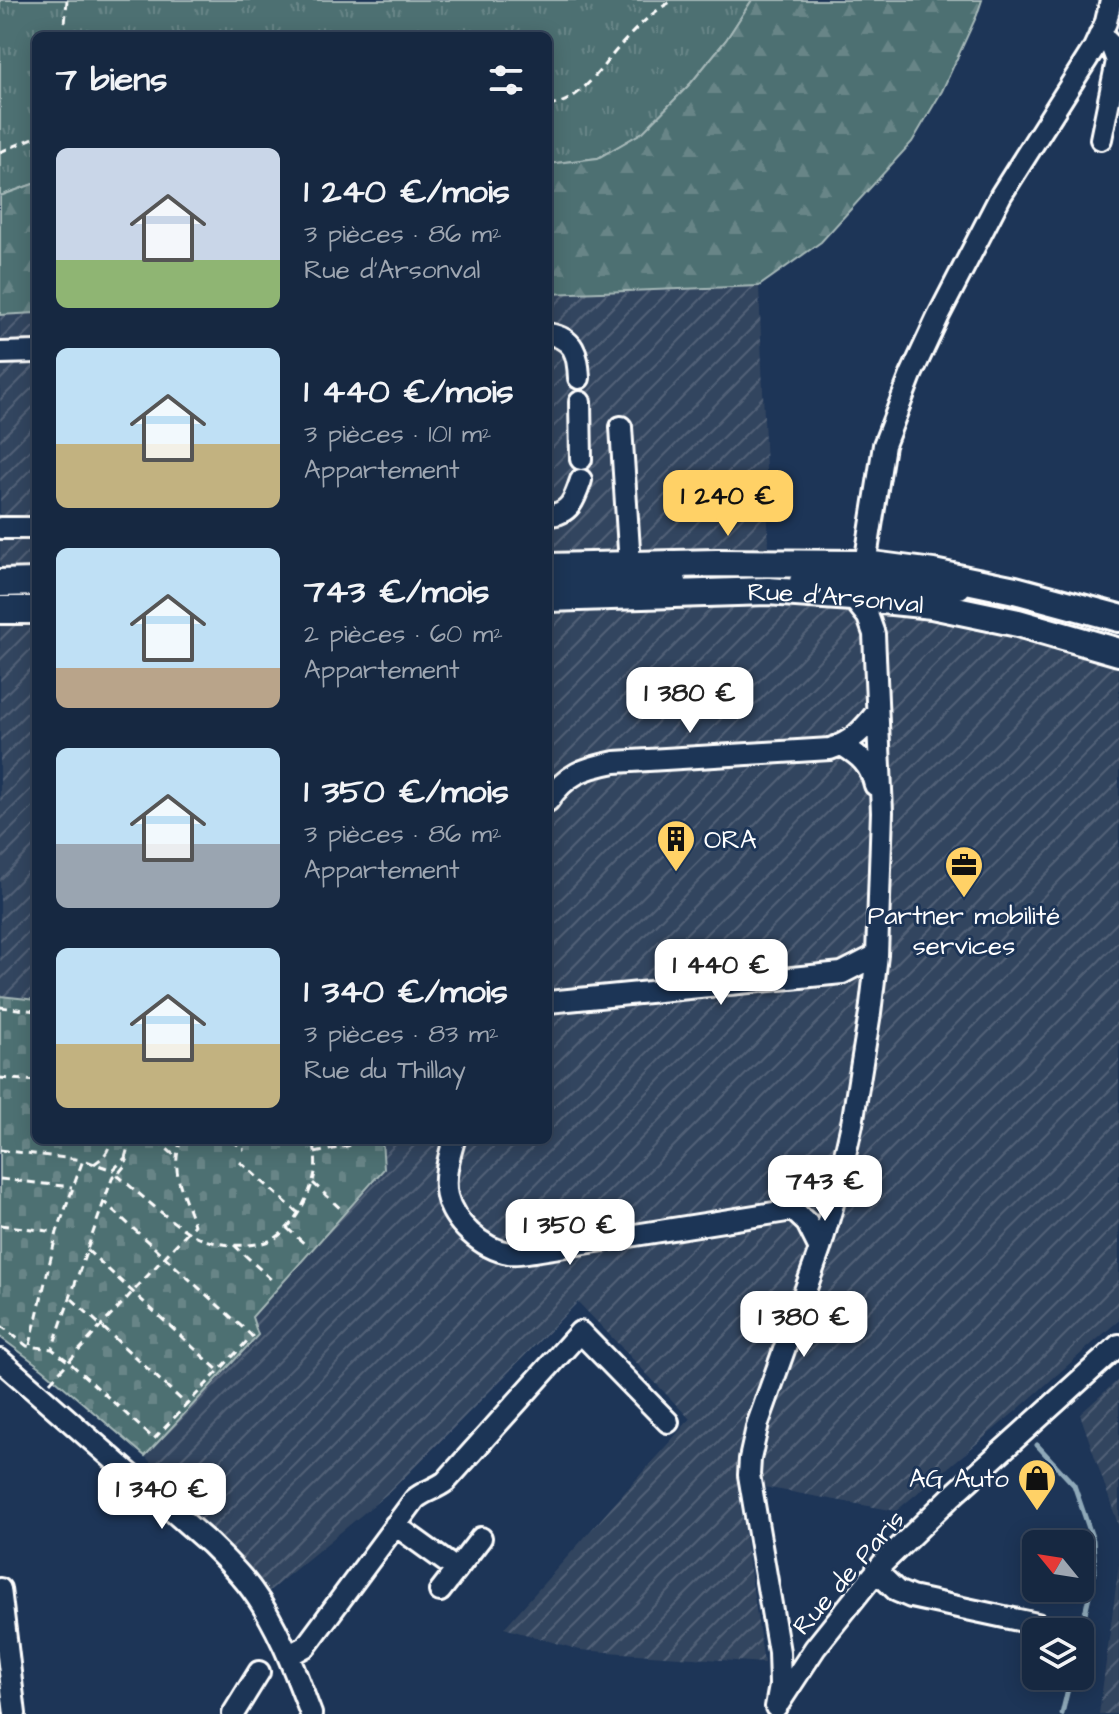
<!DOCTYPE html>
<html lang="fr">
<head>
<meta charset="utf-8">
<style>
	:root { --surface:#162841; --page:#23344c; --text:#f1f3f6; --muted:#9ea6b1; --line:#35445a; --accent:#ffd166 }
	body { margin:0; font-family:"Architects Daughter",sans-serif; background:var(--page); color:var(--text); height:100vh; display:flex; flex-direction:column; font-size:30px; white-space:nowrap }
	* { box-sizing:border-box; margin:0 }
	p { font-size:26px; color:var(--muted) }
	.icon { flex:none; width:44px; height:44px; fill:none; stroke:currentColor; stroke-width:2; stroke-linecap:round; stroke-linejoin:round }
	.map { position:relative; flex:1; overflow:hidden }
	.sheet { position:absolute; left:32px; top:32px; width:520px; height:1112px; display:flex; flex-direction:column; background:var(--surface); border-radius:12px; box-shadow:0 4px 20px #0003,0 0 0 2px var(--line) }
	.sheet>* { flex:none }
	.needle { width:52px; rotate:300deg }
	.fabs { position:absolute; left:1022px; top:1530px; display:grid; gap:16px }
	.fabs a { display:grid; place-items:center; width:72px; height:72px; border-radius:12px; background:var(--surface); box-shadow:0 4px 20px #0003,0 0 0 2px var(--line); font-size:40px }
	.price { position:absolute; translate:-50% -68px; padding:0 18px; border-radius:16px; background:#fff; color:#222; font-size:26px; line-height:52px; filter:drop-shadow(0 2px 4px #0008) }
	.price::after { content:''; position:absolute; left:50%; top:48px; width:24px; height:18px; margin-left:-12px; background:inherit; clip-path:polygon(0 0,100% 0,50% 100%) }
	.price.on { background:var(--accent); color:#111 }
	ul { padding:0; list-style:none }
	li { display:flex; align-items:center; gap:24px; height:200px; padding:0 24px }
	li span { display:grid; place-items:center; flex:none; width:224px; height:160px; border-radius:12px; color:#555 }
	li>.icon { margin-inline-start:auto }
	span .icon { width:96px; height:96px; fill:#fffc; stroke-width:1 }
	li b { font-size:34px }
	h2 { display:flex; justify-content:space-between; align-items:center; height:96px; padding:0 24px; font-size:34px }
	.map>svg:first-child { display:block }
	.industrial { fill:url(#industrial-furrows) }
	.grass { fill:url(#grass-tufts); stroke:#a6b8b8; stroke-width:2 }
	.forest { fill:url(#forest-firs); stroke:#a6b8b8; stroke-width:2 }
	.cemetery { fill:url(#cemetery-stones); stroke:#a6b8b8; stroke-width:2 }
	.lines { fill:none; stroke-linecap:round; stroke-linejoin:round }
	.stream { stroke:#8fa9b9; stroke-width:5 }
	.minor-casing { stroke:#fff; stroke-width:26 }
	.major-casing { stroke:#fff; stroke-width:32 }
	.path { stroke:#fff; stroke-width:3; stroke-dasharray:8 6; stroke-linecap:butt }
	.minor { stroke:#1d3557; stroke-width:20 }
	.major { stroke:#1d3557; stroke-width:26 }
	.labels { text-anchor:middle; stroke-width:6; stroke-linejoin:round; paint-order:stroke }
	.street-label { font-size:26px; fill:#fff; stroke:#1d3557 }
	.poi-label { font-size:26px; fill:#fff; stroke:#1d3557; text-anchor:start }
</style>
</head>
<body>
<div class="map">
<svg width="1119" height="1714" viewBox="0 0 1119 1714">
	<defs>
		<pattern id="industrial-furrows" width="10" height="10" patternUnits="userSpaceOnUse" patternTransform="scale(2)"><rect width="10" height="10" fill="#33455f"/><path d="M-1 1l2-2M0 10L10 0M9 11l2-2" fill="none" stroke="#526177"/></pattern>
		<pattern id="grass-tufts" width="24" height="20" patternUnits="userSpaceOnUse" patternTransform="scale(2)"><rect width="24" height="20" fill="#4d7072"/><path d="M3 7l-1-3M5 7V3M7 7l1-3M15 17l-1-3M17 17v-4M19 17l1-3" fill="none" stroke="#688587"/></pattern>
		<pattern id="forest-firs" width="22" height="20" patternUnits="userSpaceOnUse" patternTransform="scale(2)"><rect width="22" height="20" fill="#4d7072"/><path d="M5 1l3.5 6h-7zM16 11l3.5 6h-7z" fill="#688587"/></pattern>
		<pattern id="cemetery-stones" width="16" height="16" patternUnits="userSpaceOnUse" patternTransform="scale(2)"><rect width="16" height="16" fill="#4d7072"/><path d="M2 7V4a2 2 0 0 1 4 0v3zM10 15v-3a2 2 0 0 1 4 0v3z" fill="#688587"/></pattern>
	</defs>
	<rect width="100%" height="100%" fill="#1d3557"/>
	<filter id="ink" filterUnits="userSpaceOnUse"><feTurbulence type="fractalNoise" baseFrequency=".0125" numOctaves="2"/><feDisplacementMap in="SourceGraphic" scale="16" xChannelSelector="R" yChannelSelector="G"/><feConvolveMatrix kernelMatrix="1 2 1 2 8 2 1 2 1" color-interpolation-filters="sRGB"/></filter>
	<g filter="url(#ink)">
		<path class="industrial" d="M759,286l12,316 164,14 87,19 97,29v656l-103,91 -120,100 -159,-29 27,181 -184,-13 -76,-22 186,-209 -112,-117 -185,187 -125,103 -123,-136 113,-120 -6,-19 132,-148 -2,-29h166v-846z
			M36,313v687l-36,-4v-681z
			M1119,1379v148l-39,-113z
			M1119,1564v150h-20z"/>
		<path class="grass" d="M0,0h752l-26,40 -35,43 -48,49 -45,26 -50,6v-128h-512v147l-36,13z"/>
		<path class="forest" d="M752,0h230l-5,15 -35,76 -30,51 -91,100 -62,44 -211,8v-130l50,-6 45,-26 48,-49 35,-43z
			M36,183v130l-36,2v-119z"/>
		<path class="cemetery" d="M0,996l36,4v140h346l2,29 -132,148 6,18 -113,121 -102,-87 -43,-32z"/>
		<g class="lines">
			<path class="stream" d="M1037,1445l37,40 19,55 2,30 -15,65
				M1062,1714l9,-38"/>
			<g class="minor-casing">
				<path id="minor" d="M1100,34l11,11 6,16 -16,78
					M548,334c26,4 30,20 31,44
					M0,353l36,-1
					M580,402l1,57
					M621,427l9,138
					M548,515c22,0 27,-17 33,-35
					M0,528h36
					M865,564l19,-119 27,-70 27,-58 63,-122 93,-147 12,-26 5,-22
					M800,581l160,7
					M548,584l128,-3
					M842,745c18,11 28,19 33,40
					M548,801c18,-27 36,-33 67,-39l215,-13c22,-7 33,-19 47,-37
					M548,1002l294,-29 35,-18
					M454,1140c-5,17 -11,38 -7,56 6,26 35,53 62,57 7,1 17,-1 25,-2l259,-41 14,13 13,26
					M0,1360l210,184c15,15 30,29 42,46 27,37 43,82 59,124
					M395,1525l61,44
					M876,1571l21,20 14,6 126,27
					M0,1589l15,125
					M440,1591l41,-53
					M288,1656l18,-10 109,-147c9,-8 21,-10 31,-18l134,-149 88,90
					M779,1703l36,-55 68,-85 69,-67 167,-151
					M776,1707l4,-22 -1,-33 -30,-177 1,-16 8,-36 62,-174 17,-59 15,-66 18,-111 7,-58 5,-143 -8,-178 -6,-17 -16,-20
					M233,1714l26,-42"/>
			</g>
			<g class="major-casing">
				<g id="major">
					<path d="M548,567l169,-4 148,1 68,9 82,17 104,28"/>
					<path d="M0,583l36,-1"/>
					<path id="s1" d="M548,598l220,-7 84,6 80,8 86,18 101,29"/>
					<path d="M0,610h36"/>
				</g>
			</g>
			<path class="path" d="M64,36l3,-36
				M548,106c33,-4 52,-38 72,-60 16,-18 33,-35 54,-46
				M0,152l36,-15
				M0,1007l36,4
				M0,1078l36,3
				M157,1140l20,18
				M232,1140l12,10
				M0,1150l83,10
				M315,1153l36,-8
				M125,1158l5,-18
				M240,1162l57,50
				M94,1164c10,-7 14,-11 17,-24
				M117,1175c22,18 61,55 85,64 19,7 47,9 67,2 21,-7 40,-43 45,-64 3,-11 1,-25 0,-37
				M0,1179l72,8
				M313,1183l30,28
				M0,1225l56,7
				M287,1228l21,19
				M234,1245l41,38
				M87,1250l132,121
				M72,1299l115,106
				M0,1325l27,21 25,3 17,13 85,77 98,-103 -148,-134
				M30,1345l27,-113 26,-72 30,10 12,-12 3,4 -11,13 -4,1 -61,173
				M50,1382l144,-157c-9,-31 -25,-52 -13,-85"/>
			<use href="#minor" class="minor"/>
			<use href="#major" class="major"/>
		</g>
	</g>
	<defs>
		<g id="building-pin" transform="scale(2)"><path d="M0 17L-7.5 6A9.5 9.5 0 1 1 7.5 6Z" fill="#ffd166" stroke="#1d3557"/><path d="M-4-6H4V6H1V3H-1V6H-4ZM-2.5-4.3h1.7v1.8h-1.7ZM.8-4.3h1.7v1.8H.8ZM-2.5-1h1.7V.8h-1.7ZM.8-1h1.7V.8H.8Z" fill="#111"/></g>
		<g id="office-pin" transform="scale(2)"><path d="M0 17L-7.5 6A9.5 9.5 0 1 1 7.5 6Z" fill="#ffd166" stroke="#1d3557"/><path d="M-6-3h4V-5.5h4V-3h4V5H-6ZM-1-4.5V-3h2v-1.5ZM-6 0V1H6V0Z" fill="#111"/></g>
		<g id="shop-pin" transform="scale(2)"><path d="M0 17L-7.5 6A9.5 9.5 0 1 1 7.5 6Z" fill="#ffd166" stroke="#1d3557"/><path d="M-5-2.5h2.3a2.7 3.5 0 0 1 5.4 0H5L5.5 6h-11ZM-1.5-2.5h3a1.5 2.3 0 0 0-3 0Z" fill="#111"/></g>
	</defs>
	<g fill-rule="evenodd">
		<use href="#building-pin" x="676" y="839"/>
		<use href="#office-pin" x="964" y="865"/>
		<use href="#shop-pin" x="1037" y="1478"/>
	</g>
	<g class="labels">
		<g class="street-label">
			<text dy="9" stroke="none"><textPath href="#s1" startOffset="288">Rue d'Arsonval</textPath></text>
			<text transform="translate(848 1572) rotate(-49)" y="9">Rue de Paris</text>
		</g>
		<g class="poi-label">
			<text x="704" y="848">ORA</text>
			<text x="964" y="924" text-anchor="middle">Partner mobilité<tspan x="964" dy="30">services</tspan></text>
			<text x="1009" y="1487" text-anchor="end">AG Auto</text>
		</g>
	</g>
</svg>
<div class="fabs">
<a><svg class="needle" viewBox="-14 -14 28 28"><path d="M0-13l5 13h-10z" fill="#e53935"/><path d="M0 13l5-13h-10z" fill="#9ea6b1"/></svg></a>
<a><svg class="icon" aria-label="layers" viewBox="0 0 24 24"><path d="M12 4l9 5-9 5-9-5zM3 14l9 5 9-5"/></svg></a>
</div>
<b class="price on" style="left:728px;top:538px">1 240 €</b>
<b class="price" style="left:690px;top:735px">1 380 €</b>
<b class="price" style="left:721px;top:1007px">1 440 €</b>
<b class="price" style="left:825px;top:1223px">743 €</b>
<b class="price" style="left:570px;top:1267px">1 350 €</b>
<b class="price" style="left:804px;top:1359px">1 380 €</b>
<b class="price" style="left:162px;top:1531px">1 340 €</b>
<section class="sheet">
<h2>7 biens<svg class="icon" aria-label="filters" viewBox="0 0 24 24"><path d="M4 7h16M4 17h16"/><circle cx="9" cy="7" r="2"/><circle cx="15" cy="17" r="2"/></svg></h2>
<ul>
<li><span style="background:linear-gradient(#c9d6e8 70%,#8fb573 0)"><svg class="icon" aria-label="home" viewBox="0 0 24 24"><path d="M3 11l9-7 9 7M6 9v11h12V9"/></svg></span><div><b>1 240 €/mois</b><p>3 pièces · 86 m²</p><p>Rue d'Arsonval</p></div></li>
<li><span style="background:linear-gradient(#bfe0f5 60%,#c2b280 0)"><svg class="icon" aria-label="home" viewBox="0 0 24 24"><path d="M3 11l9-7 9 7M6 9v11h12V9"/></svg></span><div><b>1 440 €/mois</b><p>3 pièces · 101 m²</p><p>Appartement</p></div></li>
<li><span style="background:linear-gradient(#bfe0f5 75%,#b9a48a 0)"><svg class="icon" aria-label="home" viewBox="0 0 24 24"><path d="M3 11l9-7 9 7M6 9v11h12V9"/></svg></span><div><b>743 €/mois</b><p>2 pièces · 60 m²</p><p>Appartement</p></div></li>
<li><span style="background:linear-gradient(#bfe0f5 60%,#9aa5b1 0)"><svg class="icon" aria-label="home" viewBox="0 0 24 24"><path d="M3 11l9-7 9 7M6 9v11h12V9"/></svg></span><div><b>1 350 €/mois</b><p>3 pièces · 86 m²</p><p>Appartement</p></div></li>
<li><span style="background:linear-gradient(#bfe0f5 60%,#c2b280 0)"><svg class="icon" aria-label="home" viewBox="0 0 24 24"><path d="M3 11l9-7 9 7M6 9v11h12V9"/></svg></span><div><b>1 340 €/mois</b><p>3 pièces · 83 m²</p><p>Rue du Thillay</p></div></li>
</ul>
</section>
</div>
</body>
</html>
